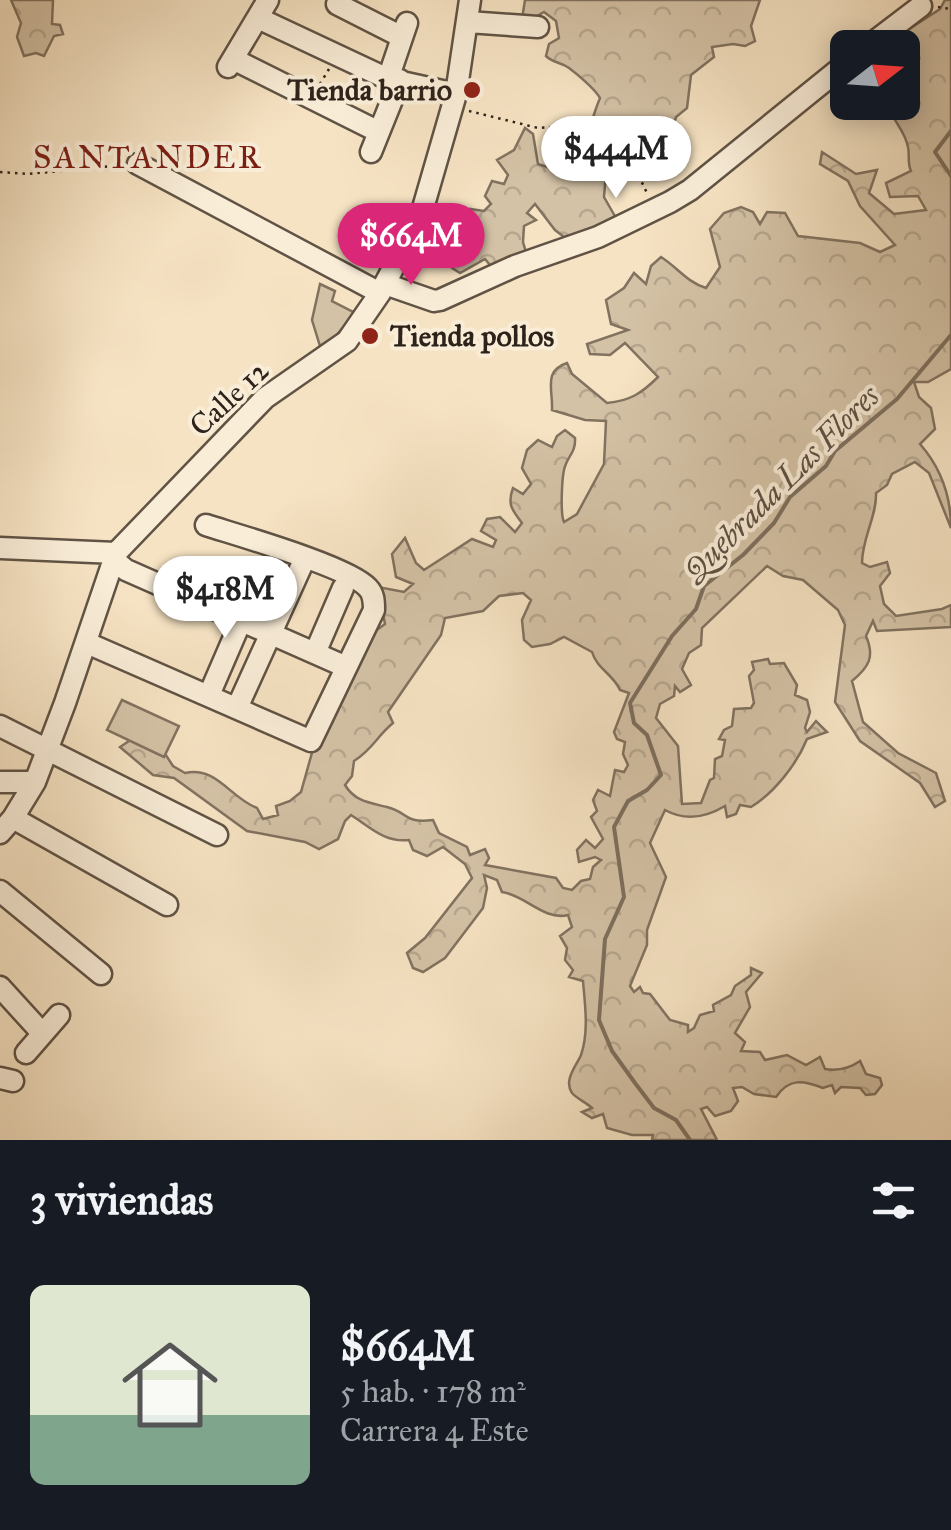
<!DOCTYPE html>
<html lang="es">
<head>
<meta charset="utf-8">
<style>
	:root { --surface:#171b24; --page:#20242c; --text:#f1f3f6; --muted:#9ea1a6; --line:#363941; --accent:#db2777 }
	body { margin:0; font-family:"IM FELL Great Primer",serif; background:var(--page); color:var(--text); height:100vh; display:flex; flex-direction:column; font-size:38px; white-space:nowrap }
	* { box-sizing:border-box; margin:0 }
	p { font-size:32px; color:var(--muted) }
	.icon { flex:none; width:55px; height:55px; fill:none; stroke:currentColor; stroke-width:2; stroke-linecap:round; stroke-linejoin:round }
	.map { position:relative; height:1140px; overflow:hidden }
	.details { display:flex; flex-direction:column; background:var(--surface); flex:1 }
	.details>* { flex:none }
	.needle { width:65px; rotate:73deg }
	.buttons { position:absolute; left:830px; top:30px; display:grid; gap:20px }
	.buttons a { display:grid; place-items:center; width:90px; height:90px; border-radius:15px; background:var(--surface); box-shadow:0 5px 25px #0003; font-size:50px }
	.price { position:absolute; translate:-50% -85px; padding:0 22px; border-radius:35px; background:#fff; color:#222; font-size:32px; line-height:65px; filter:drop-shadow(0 2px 5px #0008) }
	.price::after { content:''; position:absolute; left:50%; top:60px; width:30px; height:22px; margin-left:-15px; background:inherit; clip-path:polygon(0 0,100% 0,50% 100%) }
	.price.selected { background:var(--accent); color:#fff }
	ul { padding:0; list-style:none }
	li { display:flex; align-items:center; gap:30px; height:250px; padding:0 30px }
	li+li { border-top:2px solid var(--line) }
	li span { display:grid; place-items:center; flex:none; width:280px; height:200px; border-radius:15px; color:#555 }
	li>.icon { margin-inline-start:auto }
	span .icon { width:120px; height:120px; fill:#fffc; stroke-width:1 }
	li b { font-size:42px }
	h2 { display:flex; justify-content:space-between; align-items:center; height:120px; padding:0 30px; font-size:42px }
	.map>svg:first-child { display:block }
	.forest { fill:url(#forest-crowns); stroke:#817260; stroke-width:2.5; fill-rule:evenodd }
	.park { fill:#d4c2a6; stroke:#817260; stroke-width:2.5 }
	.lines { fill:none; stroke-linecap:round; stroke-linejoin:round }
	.stream { stroke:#7d6f5e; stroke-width:4 }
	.minor-casing { stroke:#605345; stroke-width:25 }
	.path { stroke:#2e231b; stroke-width:2.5; stroke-dasharray:2.5 5; stroke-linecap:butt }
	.minor { stroke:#f9edd8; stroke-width:20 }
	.poi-dot { fill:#8f2418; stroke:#f9edd8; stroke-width:4 }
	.labels { text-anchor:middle; stroke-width:8; stroke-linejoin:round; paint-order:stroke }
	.poi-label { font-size:30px; font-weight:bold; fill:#2e231b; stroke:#f9edd8; text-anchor:end }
	.street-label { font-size:30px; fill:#2e231b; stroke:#f9edd8 }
	.neighbourhood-label { font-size:32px; letter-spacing:2.5px; fill:#7a1f14; stroke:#f9edd8 }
	.water-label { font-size:32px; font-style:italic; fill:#5c4f42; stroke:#f9edd8 }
</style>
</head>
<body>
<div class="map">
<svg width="951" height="1140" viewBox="0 0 951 1140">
	<defs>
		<pattern id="forest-crowns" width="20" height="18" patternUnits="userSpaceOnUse" patternTransform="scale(2.5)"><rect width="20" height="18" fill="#d4c2a6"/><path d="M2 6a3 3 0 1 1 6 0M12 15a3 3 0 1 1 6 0" fill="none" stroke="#b6a68e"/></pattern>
	</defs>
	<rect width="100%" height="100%" fill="#f6e3c3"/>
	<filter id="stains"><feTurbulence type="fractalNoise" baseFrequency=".002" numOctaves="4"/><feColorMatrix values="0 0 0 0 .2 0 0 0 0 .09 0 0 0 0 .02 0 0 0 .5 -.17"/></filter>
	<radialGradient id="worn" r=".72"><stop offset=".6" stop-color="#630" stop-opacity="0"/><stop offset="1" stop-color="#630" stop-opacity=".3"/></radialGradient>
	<path class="forest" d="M11,0h42l-1,24 8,1 3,9 -9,2 -10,20 -8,-3 -12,3 -7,-19 4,-14z
		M525,0h235l-9,26 4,15 -10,5 -12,-2 -21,3 2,10 -23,18 -4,33 -11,9 -11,38 -16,5 -17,-18 -2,-17 -12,-2 -10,28 -4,46 12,21c-16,10 -33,12 -48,22l-13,-10 -20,-26 -8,9 9,7 -12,6 -1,16 5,17 -33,12 -10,-12 -25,14 -8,-5 2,-12 -6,-17 18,-12 4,-18 14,2 7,-7 -6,-8 7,-15 12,3 4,-9 -11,-15 17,-10 11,-22 8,6 5,30 12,4c45,-23 33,-29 50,-70 -5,-9 -23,-24 -31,-30 -8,-6 -16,-5 -23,-12l3,-12 10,-6 -3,-17 -12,-9 -12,7h-10z
		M945,0h6v369l-23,13h-14l5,15 12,11 4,21 -15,15c21,24 31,52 31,84l-22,-55 -14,-11 -23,12 -5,11 -11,8c1,23 -14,45 -14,70l8,4 17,-5 3,11 -10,13 4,18 12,12 46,-7 9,-4v22l-74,4 -4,-10 -7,15c9,21 3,31 -14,45l11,41 35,31 38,20 9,28 -10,6 -15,-24 -60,-42 -25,-39 10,-77 -7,-15 -35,-30 -20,-4 -16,-10 -65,62 -1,17 -12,8 -7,16 9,16 -11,7 -5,-6 -1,10 -14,8 -4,14 22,28 4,58 19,-1 9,-23 4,-2 1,-19 7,-3 3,-16 -6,-1 5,-9 8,-4 2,-17 17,-1 3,-5 -5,-27 5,-6 -2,-8 16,-3 2,5 14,-1 13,22 -2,10 12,5 3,12 -5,16 2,4 9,-11 11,11 -20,7c-10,25 -33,54 -56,68l-11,-2 -4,9 -9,3 -2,-11c-20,12 -40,15 -60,4l-15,33 16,34 -19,53v15l-17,41 4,6 6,-5 3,6 7,1 20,26 18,5v7l6,-4 6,-13 14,-4 -1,-6 18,-10 4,-9 16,-11v-7l11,5 -16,19 4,15 -15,26 10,9 -4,9 19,1 5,8 22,-5 19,10 14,-8 5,12c12,2 25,-1 35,-8l6,13 14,4 2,7 -7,9 -9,1 -6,-7 -19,-1 -6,6 -3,-8 -9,3c-20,-8 -34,-10 -47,9l-22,-3 -12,-7 -9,1 5,13 -7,10 -16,5 -8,-9 -6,2 16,31h-65l1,-5h-21l-25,-7 -4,-14 -11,4 -10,-6 10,-4c-5,-5 -16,-10 -20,-15 -9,-13 5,-28 9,-38 8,-23 4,-50 2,-74l-14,-4 4,-7 -8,-10 2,-12 -7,-12 12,-9 -4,-12c-24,6 -43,-20 -66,-23l-5,-12 -13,-5 3,13 -4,20 -38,50 -22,14 -10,-4 -6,-15 18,-15 47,-60 -7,-14 -22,-17 -16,9 -14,-6 -4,-10c-24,3 -39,-13 -58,-25l-6,6 -7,18 -19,10 -14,-7 -58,-11 -73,-53 -21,-3 -33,-28 15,-10 25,9 13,20 12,7c32,-7 45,25 72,35l6,11 15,-4 -2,-9 14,-5 11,-9 14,-50 59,-110 11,-8 -7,-37 26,5 9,-8 -17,-7 -4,-23 13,-16 11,25 8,7 48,-31 21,8 3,-7 -15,-9 6,-12 13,-2 15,15 7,-9c-10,-13 -15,-19 -9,-35l10,6 8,-10 -9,-16 5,-18 11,-10 14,7 5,-11 8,-6 10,8c1,15 -8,18 -11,32 -2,9 -4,44 0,52l13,-8 27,-50 2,-43 -21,-1 -33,-10c1,-21 -9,-39 15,-47l5,11 35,29c23,-2 35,-10 51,-26l-33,-34 -15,12 -20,-1 -3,-10 41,-14 -17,-6 -5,-24 18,-12 10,-15 12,11 5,-18 10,-9c16,10 27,26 45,31l14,-21 -10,-38 14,-16 17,-6 12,5 7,12 7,-12 18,1 13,23 62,7 20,9 15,-7 -35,-39 -12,-25 -28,-17 2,-12 34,22 21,-4 -8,23 25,21 32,-4 -8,-14 -28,1 -4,-14 25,-12c-4,-9 -1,-14 -3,-24 -3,-17 -17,-28 -21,-44l15,-1 1,-39 4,-4 -6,-13 2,-13 37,-24zM523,593l8,7 -9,20 2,20 8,7 18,-3 14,-7 28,15c5,17 21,22 28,38l9,3 -15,39 3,7 8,3 -2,12 5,11 -4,7 -9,-2 -5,26 -12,-6 -5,10 4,11 -6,6 12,22 -8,9 -9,-8 -9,10 2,12 16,-5 6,3 -8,7 -3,12 -9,2 -9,9 -9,-2 -7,-10 -71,-13 4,-7 -4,-9 -15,6 -3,-8 -28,-14 -6,-13c-29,4 -25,-8 -46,-13 -16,-4 -32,-5 -42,-22l7,-9 2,-15c20,-13 22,-24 39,-38l-5,-11 53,-77 4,-17 38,-7 16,-15z"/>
	<path class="park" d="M320,284l15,7 -3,10 23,12 -20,24 -15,9 -8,-26z
		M122,700l57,26 -15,31 -57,-27z"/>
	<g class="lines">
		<path class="stream" d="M951,131l-16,21 16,24
			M690,1140l-14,-20 -22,-12 -19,-25 -23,-32 -13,-31 6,-81 19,-42 -10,-70 14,-26 19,-11 14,-15 -14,-40 -13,-12 -4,-20 42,-67 24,-27 8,-23 39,-31 31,-32 16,-26 36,-31 9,-15 62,-52 54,-64"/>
		<g class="minor-casing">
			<path id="minor" d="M337,4l65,33
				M258,18l130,61 68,15
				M468,22l70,5
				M866,48l55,-42
				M233,59l146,73
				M228,67l40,-67
				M388,79l19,-56
				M371,152l29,-72
				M138,164l242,129
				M385,284l49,17 6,-1 75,-34 83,-29 72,-35 20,-12 158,-128
				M0,548l116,5
				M114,560l12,10 218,96
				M87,643l224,98 63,-131c0,-8 0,-16 -6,-22 -18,-21 -131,-53 -162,-63
				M315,653l28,-65
				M209,695l32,-74
				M237,708l68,-150
				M0,726l217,109
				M0,782h35
				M13,818l154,87
				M0,833l13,-15 22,-36 30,-79 51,-150 149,-155 82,-57 33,-48 41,-78 35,-121 14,-94
				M0,891l101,83
				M0,987l42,46
				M26,1053l33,-38
				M0,1078l13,3"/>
		</g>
		<path class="path" d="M938,7l13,2
			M320,84l9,-15
			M469,111l69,17 31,-2 19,7 28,-4 31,64
			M0,172l28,2 95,-9"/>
		<use href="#minor" class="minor"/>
	</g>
	<g class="poi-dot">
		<circle cx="472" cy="90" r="10"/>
		<circle cx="370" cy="336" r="10"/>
	</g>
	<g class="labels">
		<g class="poi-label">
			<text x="452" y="100">Tienda barrio</text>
			<text x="390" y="346" text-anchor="start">Tienda pollos</text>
		</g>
		<g class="street-label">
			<text transform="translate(229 398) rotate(-43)" y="10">Calle 12</text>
		</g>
		<g class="neighbourhood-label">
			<text x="148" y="168">SANTANDER</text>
		</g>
		<g class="water-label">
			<text transform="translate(781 483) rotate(-45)" y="11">Quebrada Las Flores</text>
		</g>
	</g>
	<rect width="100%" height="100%" filter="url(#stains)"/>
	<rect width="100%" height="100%" fill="url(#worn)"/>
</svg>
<div class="buttons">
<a><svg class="needle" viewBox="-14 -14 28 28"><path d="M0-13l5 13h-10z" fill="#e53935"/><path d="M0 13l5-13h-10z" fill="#9ea1a6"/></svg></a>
</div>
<b class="price" style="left:616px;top:201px">$444M</b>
<b class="price selected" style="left:411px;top:288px">$664M</b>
<b class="price" style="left:225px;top:641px">$418M</b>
</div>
<section class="details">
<h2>3 viviendas<svg class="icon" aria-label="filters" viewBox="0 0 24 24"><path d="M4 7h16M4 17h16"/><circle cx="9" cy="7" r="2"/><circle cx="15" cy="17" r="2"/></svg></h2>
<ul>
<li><span style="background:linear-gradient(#dfe7d0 65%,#7fa58c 0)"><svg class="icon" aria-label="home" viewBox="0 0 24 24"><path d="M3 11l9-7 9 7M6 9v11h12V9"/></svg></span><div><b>$664M</b><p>5 hab. · 178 m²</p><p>Carrera 4 Este</p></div></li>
</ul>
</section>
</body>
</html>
